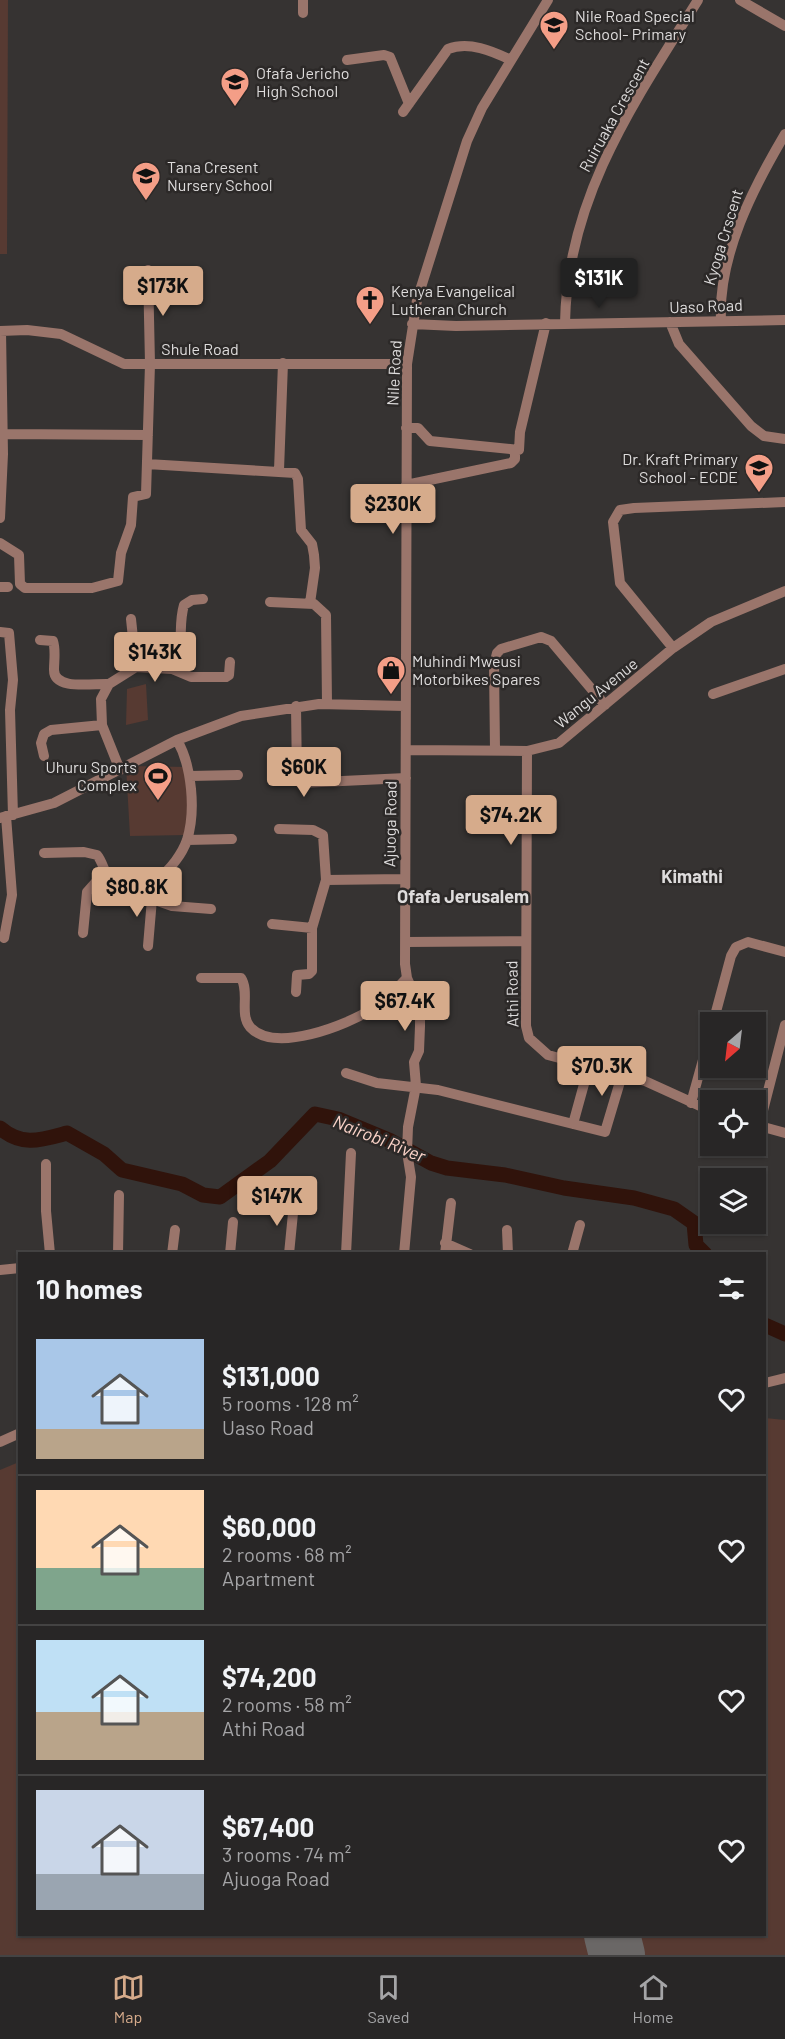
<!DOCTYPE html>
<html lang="en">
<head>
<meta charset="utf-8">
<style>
	:root { --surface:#282626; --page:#343232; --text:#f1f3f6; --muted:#a5a5a7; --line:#444343; --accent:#d6ab8b }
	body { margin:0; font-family:Barlow,sans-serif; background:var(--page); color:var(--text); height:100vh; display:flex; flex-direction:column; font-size:22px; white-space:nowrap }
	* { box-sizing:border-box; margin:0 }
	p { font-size:20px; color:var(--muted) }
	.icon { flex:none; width:33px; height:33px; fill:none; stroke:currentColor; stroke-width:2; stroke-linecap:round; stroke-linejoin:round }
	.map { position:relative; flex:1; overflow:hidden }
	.sheet { position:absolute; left:18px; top:1252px; width:748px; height:684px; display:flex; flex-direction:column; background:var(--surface); border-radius:0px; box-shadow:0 2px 4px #0004,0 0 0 2px var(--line) }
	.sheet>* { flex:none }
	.needle { width:39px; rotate:208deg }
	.buttons { position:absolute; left:700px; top:1012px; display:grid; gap:12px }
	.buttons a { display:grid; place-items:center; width:66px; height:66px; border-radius:0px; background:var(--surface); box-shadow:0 2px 4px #0004,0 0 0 2px var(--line); font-size:30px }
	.price { position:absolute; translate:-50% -51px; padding:0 14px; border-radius:6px; background:var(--accent); color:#111; font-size:20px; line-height:39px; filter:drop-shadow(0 2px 3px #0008) }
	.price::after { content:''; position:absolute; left:50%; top:36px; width:18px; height:14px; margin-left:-9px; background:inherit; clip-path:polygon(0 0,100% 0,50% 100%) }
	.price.on { background:#222; color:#fff }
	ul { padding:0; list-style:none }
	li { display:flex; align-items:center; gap:18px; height:150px; padding:0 18px }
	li+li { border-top:2px solid var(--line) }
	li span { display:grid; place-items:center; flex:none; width:168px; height:120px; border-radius:0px; color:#555 }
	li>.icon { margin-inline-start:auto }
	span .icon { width:72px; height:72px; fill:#fffc; stroke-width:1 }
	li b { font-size:26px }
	h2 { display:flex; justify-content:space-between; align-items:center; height:72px; padding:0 18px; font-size:26px }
	.menu { display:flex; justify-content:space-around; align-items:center; height:84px; border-top:2px solid var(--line); background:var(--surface); font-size:16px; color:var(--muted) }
	.menu a { display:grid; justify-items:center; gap:3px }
	.menu .on { color:var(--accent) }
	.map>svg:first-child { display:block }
	.green { fill:#573a32 }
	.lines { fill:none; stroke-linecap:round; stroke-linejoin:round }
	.river { stroke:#30130b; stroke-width:15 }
	.runway { stroke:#6a6766; stroke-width:56 }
	.minor { stroke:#9a756b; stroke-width:10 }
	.labels { text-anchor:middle; stroke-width:5; stroke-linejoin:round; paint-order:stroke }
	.poi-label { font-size:16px; fill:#dedcdc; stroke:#2c2928; text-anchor:start }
	.street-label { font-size:16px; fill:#dedcdc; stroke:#2c2928 }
	.neighbourhood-label { font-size:18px; font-weight:bold; fill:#dedcdc; stroke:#2c2928 }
	.water-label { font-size:18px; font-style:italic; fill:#fcd4c9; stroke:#2c2928 }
</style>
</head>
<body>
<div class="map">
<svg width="785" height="1955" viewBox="0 0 785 1955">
	<rect width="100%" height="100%" fill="#363332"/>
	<path class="green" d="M0,0h8l-1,254h-7z
		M146,684l2,36 -22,5 1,-36z
		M126,766l62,1 -1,68 -57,1z
		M765,1418l20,2v535h-785v-485l19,-8 1,473h745z"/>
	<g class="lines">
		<path class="river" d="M0,1128c22,19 41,12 67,5l37,21 18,16 60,14 21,11 17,2 50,-36 45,-47 23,5 53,22 40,22 16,5 58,7 59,13 70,10 40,11 20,14 2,22 9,9
			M765,1325l20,9"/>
		<path class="runway" d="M612,1935l5,20"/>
		<path class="minor" d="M740,0l45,26
			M303,13v-13
			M347,60l37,-5 6,2 19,47
			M403,112l45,-63c21,-8 44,2 63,11
			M721,320c-3,-64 32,-132 64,-186
			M670,322l9,22 72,82 13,10 21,3
			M565,323c2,-125 69,-221 133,-323
			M412,324l44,2 329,-6
			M0,331l27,-1 34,4 63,30h283
			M406,428h12l12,13 89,9 1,-18 26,-109
			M3,434l145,1
			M147,464l148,9 3,6 3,51 11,14 2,11 1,13 -5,35
			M279,470l4,-107
			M406,485l105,-22 4,-4v-9
			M0,518l3,-64 -2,-123
			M0,543l19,12 1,29 5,4h67l26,-7 3,-28 10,-28 2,-28 13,-3 4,-130 -2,-94
			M0,587h8
			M270,602l44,2 12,11 1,89
			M131,619l5,48
			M0,632l9,1 4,47 -3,30 3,105
			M40,640l13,1c3,9 1,19 1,29 0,21 40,13 55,14
			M673,648l-53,-65 -7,-61 7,-12 14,-2 151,-6
			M172,669c14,-21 5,-41 12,-64l8,-5 11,-1
			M713,694l72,-25
			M296,706l1,72 3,5 106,-5
			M406,750l121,1 32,-8 114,-95 38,-26 74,-31
			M495,750l-1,-85 3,-12 4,-4 40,-12 10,4 54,64
			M527,751l-1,275 3,12 19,17 97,26 66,30
			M44,756l-3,-13 3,-9 7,-4 51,-5
			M120,770l-18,-45 -1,-26 8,-15 27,-17 36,2 19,8h35l3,-2 1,-13
			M190,776l48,-1
			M0,818l54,-15 123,-63 64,-24 78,-12 86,2
			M279,829l34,1 10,5 3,45
			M187,840l45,-1
			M44,853l40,-1 13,3c7,8 7,21 16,28 29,21 65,-17 74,-43 9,-29 5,-74 -10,-100
			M147,886l5,13 -4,47
			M152,899l20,7 39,3
			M272,924l40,4 14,-48 78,-1
			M83,933l4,-41 8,-9 13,-6
			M4,938l8,-43 -6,-79
			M406,942l120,-1
			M201,978h40c9,14 -2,36 9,49 25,27 97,-2 122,-18 14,-9 24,-19 35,-31
			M296,992l1,-17 12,-1 3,-3v-43
			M713,1023l18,-67 5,-9 12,-5 37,10
			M346,1073l31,10 61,7 167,42 17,-57
			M691,1103l20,-72
			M573,1124l16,-58
			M756,1125l29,8
			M759,1126l26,-101
			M46,1164v47l4,43
			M507,1230l1,24
			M445,1243l25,11
			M118,1254l1,-59
			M172,1254l3,-24
			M230,1254l3,-32
			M289,1254l5,-51
			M346,1254l5,-101
			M404,1254l7,-77 -4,-25 1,-25 8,-41 -2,-24 5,-11 1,-25v-19l-13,-29 -2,-14 2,-600 10,-64 50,-159 15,-33 66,-108
			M445,1254l6,-51
			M572,1254l8,-29
			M0,1270l20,-2
			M765,1383l20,-5
			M0,1442l20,-9"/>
	</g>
	<defs>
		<g id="school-pin" transform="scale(1.5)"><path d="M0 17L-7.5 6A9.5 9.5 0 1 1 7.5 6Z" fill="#f49e87" stroke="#2c2928"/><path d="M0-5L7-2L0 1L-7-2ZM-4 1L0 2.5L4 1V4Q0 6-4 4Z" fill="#111"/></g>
		<g id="church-pin" transform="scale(1.5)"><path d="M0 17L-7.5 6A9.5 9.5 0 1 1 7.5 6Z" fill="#f49e87" stroke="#2c2928"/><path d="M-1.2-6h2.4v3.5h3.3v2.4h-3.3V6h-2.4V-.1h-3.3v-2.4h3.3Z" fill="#111"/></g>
		<g id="shop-pin" transform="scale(1.5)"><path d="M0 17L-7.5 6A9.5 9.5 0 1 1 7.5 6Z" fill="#f49e87" stroke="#2c2928"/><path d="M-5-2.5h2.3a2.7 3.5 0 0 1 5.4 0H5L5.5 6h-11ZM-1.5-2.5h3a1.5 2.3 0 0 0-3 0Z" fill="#111"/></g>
		<g id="stadium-pin" transform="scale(1.5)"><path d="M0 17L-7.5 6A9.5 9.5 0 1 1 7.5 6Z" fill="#f49e87" stroke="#2c2928"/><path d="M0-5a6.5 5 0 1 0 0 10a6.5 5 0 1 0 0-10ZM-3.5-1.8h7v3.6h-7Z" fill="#111"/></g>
	</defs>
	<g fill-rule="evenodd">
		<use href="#school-pin" x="554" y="25"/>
		<use href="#school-pin" x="235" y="82"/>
		<use href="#school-pin" x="146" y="176"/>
		<use href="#church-pin" x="370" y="300"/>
		<use href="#school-pin" x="759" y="468"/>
		<use href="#shop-pin" x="391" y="670"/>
		<use href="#stadium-pin" x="158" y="776"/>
	</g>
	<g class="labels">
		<g class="poi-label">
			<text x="575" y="22">Nile Road Special<tspan x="575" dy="18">School- Primary</tspan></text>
			<text x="256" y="79">Ofafa Jericho<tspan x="256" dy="18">High School</tspan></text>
			<text x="167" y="173">Tana Cresent<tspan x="167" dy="18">Nursery School</tspan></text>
			<text x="391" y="297">Kenya Evangelical<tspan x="391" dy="18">Lutheran Church</tspan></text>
			<text x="738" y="465" text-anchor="end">Dr. Kraft Primary<tspan x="738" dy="18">School - ECDE</tspan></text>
			<text x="412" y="667">Muhindi Mweusi<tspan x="412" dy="18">Motorbikes Spares</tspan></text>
			<text x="137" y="773" text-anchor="end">Uhuru Sports<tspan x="137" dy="18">Complex</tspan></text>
		</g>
		<g class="street-label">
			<text transform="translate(614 115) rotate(-61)" y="6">Ruiruaka Crescent</text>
			<text transform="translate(723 237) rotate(-73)" y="6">Kyoga Crscent</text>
			<text transform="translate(706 306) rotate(-2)" y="6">Uaso Road</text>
			<text x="200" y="355">Shule Road</text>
			<text transform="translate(394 373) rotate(-87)" y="6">Nile Road</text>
			<text transform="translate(596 693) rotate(-39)" y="6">Wangu Avenue</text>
			<text transform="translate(390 824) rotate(-89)" y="6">Ajuoga Road</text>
			<text transform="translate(512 994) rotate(-91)" y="6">Athi Road</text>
		</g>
		<g class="neighbourhood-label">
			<text x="692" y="883">Kimathi</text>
			<text x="463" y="903">Ofafa Jerusalem</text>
		</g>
		<g class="water-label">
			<text transform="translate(379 1139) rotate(22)" y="6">Nairobi River</text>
		</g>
	</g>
</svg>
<div class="buttons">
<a><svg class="needle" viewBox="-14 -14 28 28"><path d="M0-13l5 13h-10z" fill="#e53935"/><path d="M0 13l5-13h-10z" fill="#a5a5a7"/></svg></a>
<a><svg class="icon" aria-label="locate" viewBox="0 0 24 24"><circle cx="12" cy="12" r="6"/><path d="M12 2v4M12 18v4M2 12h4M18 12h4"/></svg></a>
<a><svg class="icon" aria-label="layers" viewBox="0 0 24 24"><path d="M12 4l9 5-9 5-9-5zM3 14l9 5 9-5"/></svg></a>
</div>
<b class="price on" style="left:599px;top:309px">$131K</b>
<b class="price" style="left:163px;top:317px">$173K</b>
<b class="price" style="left:393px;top:535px">$230K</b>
<b class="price" style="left:155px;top:683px">$143K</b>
<b class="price" style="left:304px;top:798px">$60K</b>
<b class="price" style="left:511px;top:846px">$74.2K</b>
<b class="price" style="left:137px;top:918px">$80.8K</b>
<b class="price" style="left:405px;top:1032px">$67.4K</b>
<b class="price" style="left:602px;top:1097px">$70.3K</b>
<b class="price" style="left:277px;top:1227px">$147K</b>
<section class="sheet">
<h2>10 homes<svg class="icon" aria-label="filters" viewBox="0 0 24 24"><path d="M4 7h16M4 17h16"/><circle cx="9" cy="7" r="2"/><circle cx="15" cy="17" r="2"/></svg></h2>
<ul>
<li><span style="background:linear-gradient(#a9c7e8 75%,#b9a48a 0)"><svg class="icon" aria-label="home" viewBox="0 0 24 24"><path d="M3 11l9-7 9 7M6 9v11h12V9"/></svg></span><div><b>$131,000</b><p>5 rooms · 128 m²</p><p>Uaso Road</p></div><svg class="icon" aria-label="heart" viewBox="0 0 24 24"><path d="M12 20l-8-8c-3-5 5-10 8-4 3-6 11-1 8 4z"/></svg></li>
<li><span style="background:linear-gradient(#ffd9b3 65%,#7fa58c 0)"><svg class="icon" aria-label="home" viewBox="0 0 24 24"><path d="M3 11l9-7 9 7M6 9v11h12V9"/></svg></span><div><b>$60,000</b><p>2 rooms · 68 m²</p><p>Apartment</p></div><svg class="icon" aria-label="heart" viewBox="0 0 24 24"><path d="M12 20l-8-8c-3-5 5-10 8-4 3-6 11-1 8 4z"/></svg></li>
<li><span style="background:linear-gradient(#bfe0f5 60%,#b9a48a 0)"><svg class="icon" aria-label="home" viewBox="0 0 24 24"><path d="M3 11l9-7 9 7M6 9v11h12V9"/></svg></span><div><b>$74,200</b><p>2 rooms · 58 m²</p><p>Athi Road</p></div><svg class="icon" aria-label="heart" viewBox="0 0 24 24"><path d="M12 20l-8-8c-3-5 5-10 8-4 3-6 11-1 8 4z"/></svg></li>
<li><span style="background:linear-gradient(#c9d6e8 70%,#9aa5b1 0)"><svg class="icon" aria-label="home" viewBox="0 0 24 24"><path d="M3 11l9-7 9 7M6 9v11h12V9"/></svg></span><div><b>$67,400</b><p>3 rooms · 74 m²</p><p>Ajuoga Road</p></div><svg class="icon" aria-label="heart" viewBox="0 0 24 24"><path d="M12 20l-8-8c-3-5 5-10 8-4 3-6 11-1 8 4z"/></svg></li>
</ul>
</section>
</div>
<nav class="menu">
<a class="on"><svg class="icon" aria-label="map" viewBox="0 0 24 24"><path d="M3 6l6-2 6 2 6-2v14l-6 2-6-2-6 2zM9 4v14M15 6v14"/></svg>Map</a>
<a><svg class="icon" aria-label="saved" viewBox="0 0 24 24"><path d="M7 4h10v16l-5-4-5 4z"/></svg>Saved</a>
<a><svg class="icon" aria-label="home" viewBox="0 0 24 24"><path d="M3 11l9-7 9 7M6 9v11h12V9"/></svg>Home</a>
</nav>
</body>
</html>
